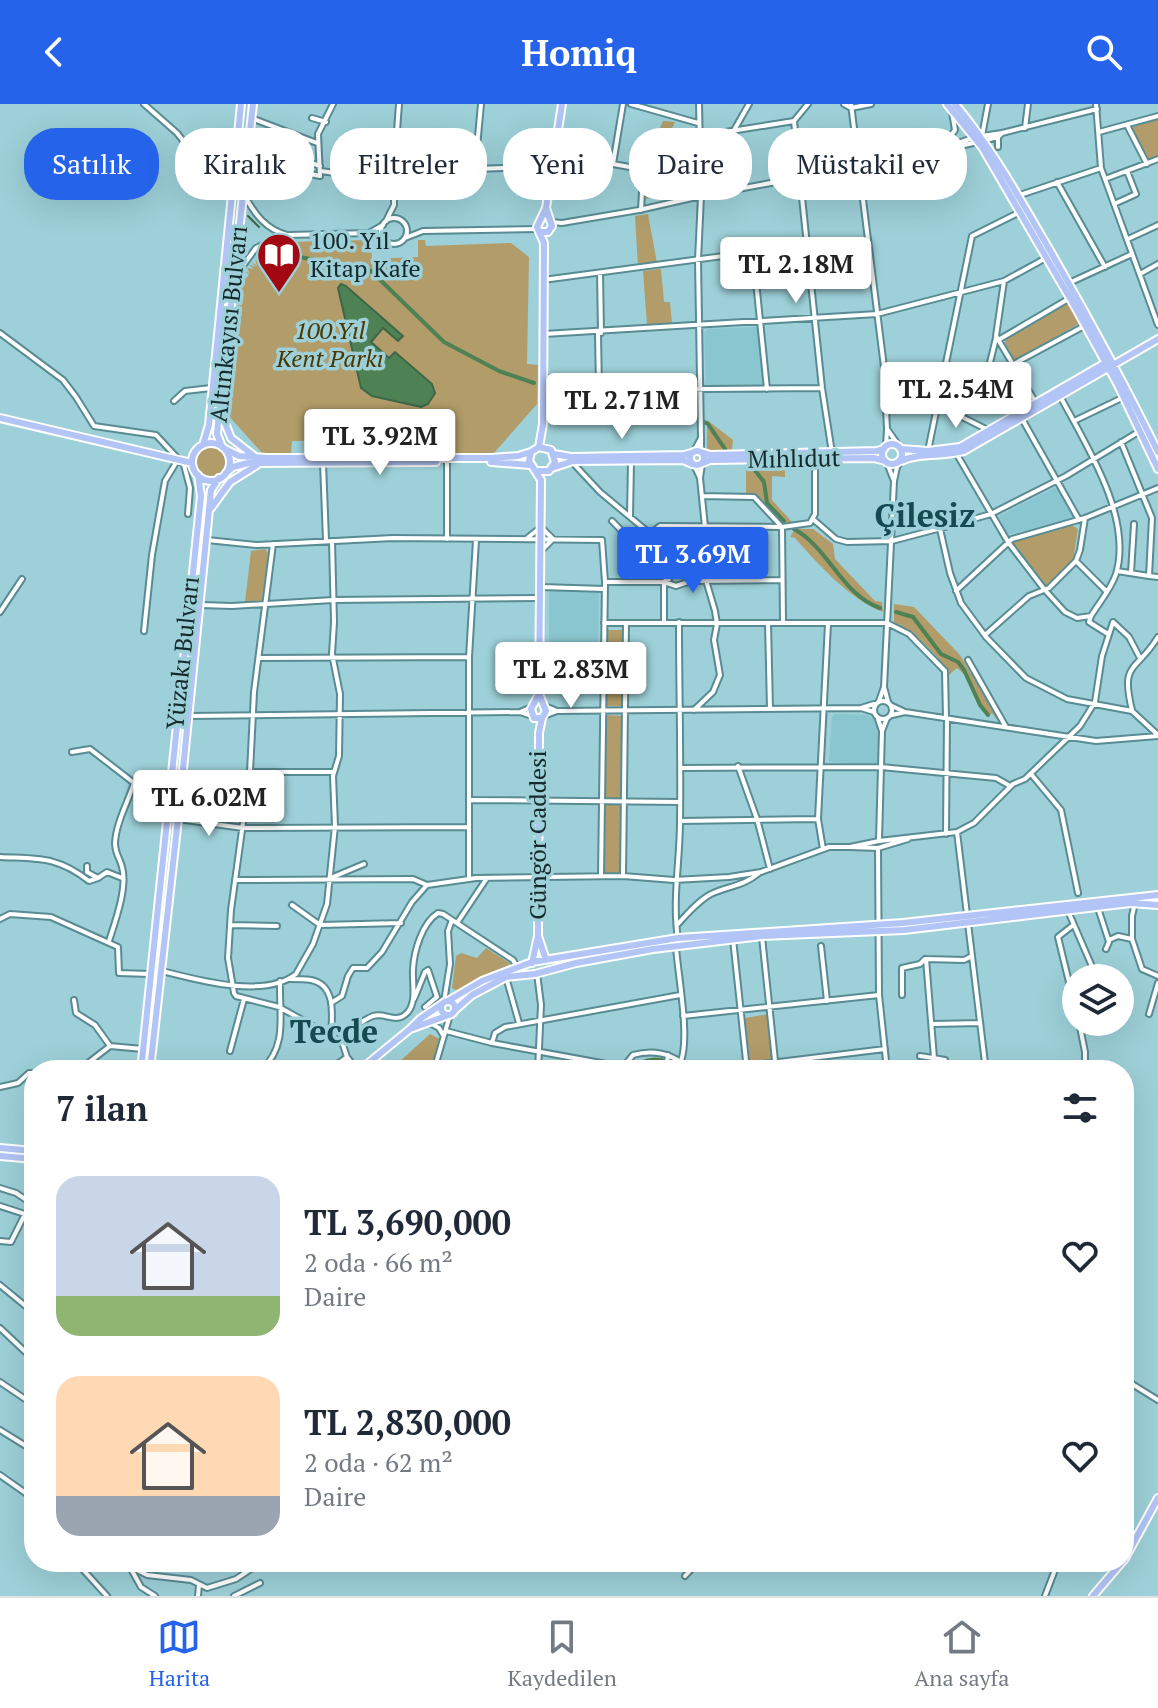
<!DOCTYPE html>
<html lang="tr">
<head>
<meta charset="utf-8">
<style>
	:root { --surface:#fff; --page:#f2f2f3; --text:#1f2937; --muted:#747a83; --line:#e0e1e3; --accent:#2563eb }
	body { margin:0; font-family:"PT Serif",serif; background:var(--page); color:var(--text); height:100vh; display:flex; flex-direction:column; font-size:30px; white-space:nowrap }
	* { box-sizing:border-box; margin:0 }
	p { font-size:26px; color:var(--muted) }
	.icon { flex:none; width:44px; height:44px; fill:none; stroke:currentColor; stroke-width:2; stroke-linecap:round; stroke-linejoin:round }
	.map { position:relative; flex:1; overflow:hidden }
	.drawer { position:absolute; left:24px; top:956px; width:1110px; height:512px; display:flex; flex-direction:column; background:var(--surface); border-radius:32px; box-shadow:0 8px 32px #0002 }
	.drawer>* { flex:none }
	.top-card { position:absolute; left:24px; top:24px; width:1110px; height:72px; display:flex; gap:16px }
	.controls { position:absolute; left:1062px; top:860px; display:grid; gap:16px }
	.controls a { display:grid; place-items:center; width:72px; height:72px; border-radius:50%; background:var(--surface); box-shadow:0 8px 32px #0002; font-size:40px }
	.price { position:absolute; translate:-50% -68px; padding:0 18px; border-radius:8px; background:#fff; color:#222; font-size:26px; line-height:52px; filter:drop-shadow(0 2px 4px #0008) }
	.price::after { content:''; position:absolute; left:50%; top:48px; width:24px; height:18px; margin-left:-12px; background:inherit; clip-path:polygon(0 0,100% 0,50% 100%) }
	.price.current { background:var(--accent); color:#fff }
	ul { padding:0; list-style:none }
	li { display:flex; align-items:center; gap:24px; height:200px; padding:0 32px }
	li span { display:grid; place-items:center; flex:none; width:224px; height:160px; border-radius:24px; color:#555 }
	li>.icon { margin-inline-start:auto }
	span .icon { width:96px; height:96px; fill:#fffc; stroke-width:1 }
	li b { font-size:34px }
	h2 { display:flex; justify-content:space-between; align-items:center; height:96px; padding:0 32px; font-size:34px }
	.pill { padding:0 28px; border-radius:32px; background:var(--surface); box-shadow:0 8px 32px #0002; font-size:28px; line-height:72px }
	.pill.current { background:var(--accent); color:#fff }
	header { display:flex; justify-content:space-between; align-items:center; height:104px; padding:0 32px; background:var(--accent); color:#fff; font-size:36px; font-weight:800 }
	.tabs { display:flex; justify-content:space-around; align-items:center; height:112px; border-top:2px solid var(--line); background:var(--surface); font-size:22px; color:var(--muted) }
	.tabs a { display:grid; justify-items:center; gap:4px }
	.tabs .current { color:var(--accent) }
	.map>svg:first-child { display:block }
	.built { fill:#89c6cf }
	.green { fill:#b29c69 }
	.water { fill:#4e8154; stroke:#3d6748; stroke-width:2 }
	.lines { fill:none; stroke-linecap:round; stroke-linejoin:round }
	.stream { stroke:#3d6748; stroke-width:2 }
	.canal { stroke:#4e8154; stroke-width:4 }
	.minor-casing { stroke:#598b93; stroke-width:8 }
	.major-casing { stroke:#fff; stroke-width:10 }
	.minor { stroke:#fff; stroke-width:4 }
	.major { stroke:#b2c5f6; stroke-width:6 }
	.labels { text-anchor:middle; stroke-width:7; stroke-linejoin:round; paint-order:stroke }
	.poi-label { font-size:24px; fill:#162a2d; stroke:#9dd0d8; text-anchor:start }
	.street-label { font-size:24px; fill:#162a2d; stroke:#9dd0d8 }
	.park-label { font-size:24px; font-style:italic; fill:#4b3801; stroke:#9dd0d8 }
	.district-label { font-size:32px; font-weight:bold; fill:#164a51; stroke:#9dd0d8 }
</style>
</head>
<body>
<header><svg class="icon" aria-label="back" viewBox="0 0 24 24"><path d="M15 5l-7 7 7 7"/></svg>Homiq<svg class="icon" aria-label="search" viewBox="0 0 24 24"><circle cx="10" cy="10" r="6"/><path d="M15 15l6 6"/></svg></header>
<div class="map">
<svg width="1158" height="1492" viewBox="0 0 1158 1492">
	<rect width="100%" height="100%" fill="#9dd0d8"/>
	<path class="built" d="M756,223l3,3 6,53 -3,3 -53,1 -3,-3 -2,-51 4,-4z
		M1054,384h4l4,8 12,21 -2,2 -65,16 -8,-19z
		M549,486l50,1 -1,62h-49z
		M834,610l34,1 6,4 5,10 -2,35 -48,-2 3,-45z"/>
	<path class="green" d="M1158,15v38l-7,3 -6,-3 -15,-29z
		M663,17l12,1c-15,32 -20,37 -12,73l-18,4 1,-21 -3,-11z
		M648,110l9,49 -19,3 -3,-50z
		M367,136l4,4 1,15 46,-2v-17h7l1,6 85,-3 18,14 -2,107 11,1 -1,39 -43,49h-66l-1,-13 -135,1 -1,12h-29l-35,-39 13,-129 9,-10 -6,-6 7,5 -3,-6 7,1 -6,-5 8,3 -7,-7 8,6 -2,-7 5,4 7,-8 6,6 16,-19z
		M661,165l3,33h6l2,21 -25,2 -4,-54z
		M1068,199l12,20 -65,38 -10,-18 1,-4z
		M691,290l6,5 -1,17 -14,-2v7h-56l1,-16h-11l-1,-3 -14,-3 -3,-4z
		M707,316l26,20 -1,10h-25z
		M197 358a14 14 0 1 1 28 0a14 14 0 1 1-28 0Z
		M785,360v13l-13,-1v24l20,22h-10l-24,-24 -12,-4v-29z
		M1072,421l6,4 -5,31 -28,27 -34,-44 12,-7z
		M795,425h18l20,15 2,15 40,42 7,1 1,10c-35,-14 -64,-47 -88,-74l-5,-1z
		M265,445l3,4 -6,48 -17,1 6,-51z
		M894,500l20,3 46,48 11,19 3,-1 25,44 -1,4 -6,-8 -3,3 -9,-9 -15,-32 -8,-7 -8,7c-7,-18 -38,-45 -55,-53z
		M607,526h17l-1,76h-17z
		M605,611l18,1 -1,82h-17z
		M605,699h17l-1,71h-16z
		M486,844l25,16 -31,13 -22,14 -6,-3 4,-32 5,-3 16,5z
		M769,910l3,48 -20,1 -2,-2 -5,-43z
		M430,930l10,5 -10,31h-27l-5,-7z"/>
	<path class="water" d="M341,180l5,2 57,50 -5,5 -15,-13 -12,14 18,16 6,-6 37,32 3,9 -7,11 -7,3 -49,-11 -11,-8 -23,-100z"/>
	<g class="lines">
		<path class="stream" d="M170,25l9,10
			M248,112l11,11"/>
		<path class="canal" d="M284,147l6,4 81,16 73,71 55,29 35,12
			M550,279l10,1 44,18 28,1 56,10 20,11 17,25
			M754,365l10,13 3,21 17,18
			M794,425c35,19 48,66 86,79
			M896,508l17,5 28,37 17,8 6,8 16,35 8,10
			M631,966c16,-15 35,-12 53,0"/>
		<g class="minor-casing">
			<path id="minor" d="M144,0l33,29 11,14 17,8 9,8 18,27
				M631,0l67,19
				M699,0l2,92 -3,64 3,178
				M844,0l7,4 20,-4
				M851,0l33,263 3,62
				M1096,0l5,64 57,157
				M251,14l66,25
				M312,14l14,4
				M794,17l28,267 10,65
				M1127,21l20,39
				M1025,24l3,-24
				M733,28l16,-28
				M1099,28l59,-16
				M1002,29l95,-24
				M700,32l94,-15 14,-17
				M982,32l6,-32
				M998,33v10
				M249,37l71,25
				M943,43l12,-17 -3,-18
				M613,60l10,-60
				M267,61l53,11 -2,-42 15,-30
				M475,65l6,-65
				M321,67l21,3 52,-2 5,-68
				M1105,75l53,-20
				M1057,78l48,85
				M1020,91l81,-27
				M245,92c10,19 21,33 42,39
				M1114,100l22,-10 -9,-23
				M381 127a13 13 0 1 1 26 0a13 13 0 1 1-26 0Z
				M386,117l8,-16v-33l219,-8 22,4 8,5 -2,37
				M551,118l11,1 77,-13 62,-14 230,-43 44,-16 27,-4 -4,4 -67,16
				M369,129l14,-8
				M405,134l18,-7 115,-2
				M1128,135l30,-14
				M753,148l14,137
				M600,169l1,60
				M1140,170l18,-10
				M236,171l20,-27 14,-7 19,-6 80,-2 17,8
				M543,176l263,-35
				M1004,177l-8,55 40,67
				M1069,179l63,-29
				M0,229l63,47 13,17 18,29 62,9 28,30 6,23 -2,26
				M598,229l1,57
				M544,230l333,-20 127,-33 42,-23
				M1000,235l70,-41
				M944,266l42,9 100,-54
				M543,273l52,13 227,-2
				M986,275l10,-41
				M174,297l11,-10 26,-3
				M936,300l52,26
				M329,312l2,42
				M1021,313l58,103
				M1074,317l50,-24
				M1121,338l31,76 -3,58 9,1
				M886,342l1,-17 12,17
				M694,347l7,-13v14
				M928,347l44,-215 48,-24
				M956,349l52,89 36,47 21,23 12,6 14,-2c8,-13 20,-27 25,-42 17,-57 -30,-129 -56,-178
				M447,358v77
				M572,358l28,30 78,65 -2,13 -12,12v40
				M323,359l3,77
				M887,359l7,18 3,-14 4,-6
				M694,361l6,13 2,-14
				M702,392l52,1 28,30 1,95
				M630,413l1,-56
				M1085,414l-5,32 -4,11 31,31
				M814,416l22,19 11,3 45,-1 53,-14 46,-13 75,-38 74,-45
				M612,417l57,58
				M940,425l10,44 11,30 25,34 40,41 41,21 65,12 26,24
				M651,429l9,-7 122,1 28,-4 5,-9v-54
				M526,435l15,-12 12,12 -11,11
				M207,436l50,5 136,-7 209,2 3,42 -4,294
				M273,440l-19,148 -4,80 -19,138 -3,48 6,35 2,3 43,11 63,35 5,15 10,13
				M1117,467l32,5
				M1131,469l3,-49
				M605,478h59l12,4 15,-5 90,-1
				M541,483l64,2
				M956,487l56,-52 73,-21 73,-30
				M201,501l31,1 101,-6 207,-2
				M0,508l22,-33
				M1091,512l-2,6 19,12
				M604,519h283l22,11 36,37 1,47
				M768,519l2,86
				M144,527l8,-76 13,-74 12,-20
				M985,531l44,-39 20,-8 27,-27
				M540,551l62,-1
				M259,554l210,-1
				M968,556l38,67
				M884,583l10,-206
				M874 606a9 9 0 1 1 18 0a9 9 0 1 1-18 0Z
				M879,597l5,-14 4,15
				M892,602l13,6 -13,3
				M532,603l-12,5 12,4
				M694,606l19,-18 7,-17 -6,-35 3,-16 -2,-13 -10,-34v-50l-5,-49
				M1132,606c-12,-49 4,-37 26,-73
				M557,607l304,-3
				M874,608l-13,-4 13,-4
				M905,608l191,29 62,-5
				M189,612l331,-4
				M544,612l13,-5 -12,-5
				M878,615l4,12 5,-13
				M72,648l18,-3 44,34c-6,19 -18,40 -19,60 0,11 5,15 7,24 6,20 -7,55 -13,74
				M738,662l19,53 13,50
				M680,664l201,-1 115,11 14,8
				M250,668h83
				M1031,670l30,36 17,83
				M471,696l209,2
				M178,715l65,9 226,-1
				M680,717l138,-2
				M946,730l1,-116
				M908,735l-30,9 -28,-1 29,-6 78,-9 17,-9 39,-39 12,-5 55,-53 15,-24 7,-46 11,-34 16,15 11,21
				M879,736l3,-109
				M823,745l-5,-30 10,-195
				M878,745l1,146 8,75
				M0,753c39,2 57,-1 89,24l9,-3
				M87,762v6l11,6 9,-6 15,6
				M623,772l3,-253
				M333,773l31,-13
				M469,774v-221l7,-117
				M235,776l178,-1 14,6
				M292,801l28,20 81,-2
				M1098,804l11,34 -3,7
				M1068,807l29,67
				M0,815l10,-5 41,3 67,30 1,26 31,1
				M457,819l30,-45
				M230,821l47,1
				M677,821c10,-11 21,-24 34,-31 17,-8 33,-8 48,-21
				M1072,822l-14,11 18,74
				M762,833l14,133
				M678,835c-6,-40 2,-78 2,-118 1,-66 -1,-132 -1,-199
				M733,835l14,131
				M1132,835l10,30 16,7
				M1109,836l9,-4 14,3v-23l3,-13
				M821,842l6,55
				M676,843c2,29 14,89 5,114
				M972,852l13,107
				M162,867c36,9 102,28 134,3l17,-30 14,-40 8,-78 -2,-50 6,-20 1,-62 -8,-40 2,-32 -2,-81
				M537,869l4,32 -3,65
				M506,873l13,46
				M290,875c7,0 14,0 21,1 26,5 21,37 20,57
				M902,891v-27l18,-4 5,-5
				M414,895l11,-27 3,-2 9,27 -12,10
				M74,896l2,13 19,12 15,21
				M444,898l6,-38 -2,-33 4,-11
				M331,899l11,-7 6,-20 5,-8h14l15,-16 30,-50 15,-17 49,-7 147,-2 51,4 55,-3 32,-5 68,-25h21
				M1149,910l9,-31
				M683,912l196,-21
				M1079,918l6,30v18
				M430,919l9,5 4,7
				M933,920l47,-1
				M332,923l14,5c9,-4 18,-13 27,-16 13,-4 23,9 35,-4 9,-11 4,-30 5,-43 1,-18 9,-46 25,-56l5,1 70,46 4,7
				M446,927l46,12 131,24
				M492,939l3,-10 10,-6 175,-32
				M230,947l14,-52
				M920,952l13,2
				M945,956l-11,-2 -8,-99 38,1 8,-4 -15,-124
				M746,962l139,-17
				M79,966l31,-24 33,3
				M262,966c26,-26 17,-54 18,-89
				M297,966l2,-2
				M329,966l18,-13
				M434,966l16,-55
				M621,966l12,-15c22,-6 41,-1 57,15
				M666,966l2,-15
				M0,983l18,-4 11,-10h5
				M0,1084l16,5 18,12
				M0,1102l34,11
				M0,1137l11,1 14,-28
				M0,1181l34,28
				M0,1224l34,32
				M1124,1275l34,21
				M0,1278l34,23
				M0,1326l34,21
				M0,1371l34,24
				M76,1458l31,34
				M122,1458l25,13 44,5 16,8 29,-9 24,-16
				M131,1465l10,18 14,9
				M685,1472l13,-14
				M198,1492l1,-11
				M234,1492l26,-13
				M1045,1492l13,-34"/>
		</g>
		<g class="major-casing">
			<path id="major" d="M947,0l35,43 92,158 43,78 41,86
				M955,0c36,43 62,90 90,138 40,69 78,139 113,210
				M541,128h7l4,-6 -6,-18
				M221,309l10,25 23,18
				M0,314l192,45
				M192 358a19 19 0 1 1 38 0a19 19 0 1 1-38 0Z
				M882 350a10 10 0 1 1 20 0a10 10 0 1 1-20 0Z
				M203,341l6,-20 32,-321
				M222,343l-5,-13 1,-11 35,-319
				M225,345l14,7 27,2h226l26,-2 13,-4
				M901,345l27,2 32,-4 147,-85
				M690 354a7 7 0 1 1 14 0a7 7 0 1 1-14 0Z
				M701,348l9,3 167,-4 7,-2
				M554,350l17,3 113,-2 8,-2
				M901,357c19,-9 43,-4 63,-10l194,-112
				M491,358l39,3
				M703,359l7,-3 164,-2 11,3
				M552,364l21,-7 110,-1 9,4
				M536,367h13l6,-9 -4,-12 -12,-3
				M226,369l7,-6 15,-4 188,-1
				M541,376l-12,-19 2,-9 8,-5 4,-23 1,-181 -7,-16 9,-19 16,-104
				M211,404l19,-26 27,-17
				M534,614h8l4,-7 -7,-17 2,-214
				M534,614l-3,-9 8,-15
				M538,832l1,-203 3,-15
				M532,859l6,-27 8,24
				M441 904a7 7 0 1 1 14 0a7 7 0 1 1-14 0Z
				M448,897l34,-20 50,-19 146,-24 225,-15 255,-28
				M442,900l-22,15 -10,10 36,-13
				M455,906l17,-15 34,-18 29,-3 41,-11 77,-14 109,-13 142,-6 226,-27 28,2
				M141,966l60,-574 -3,-21
				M150,966l28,-251 33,-329 8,-12
				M360,966l50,-41
				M0,1044l34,3
				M0,1052l34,3
				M1124,1456l34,-62
				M1093,1492l29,-34"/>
		</g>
		<use href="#minor" class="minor"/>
		<use href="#major" class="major"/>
	</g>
	<defs>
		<g id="library-pin" transform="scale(2.3)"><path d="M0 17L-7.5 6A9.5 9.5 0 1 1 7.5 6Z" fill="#a20811" stroke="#9dd0d8"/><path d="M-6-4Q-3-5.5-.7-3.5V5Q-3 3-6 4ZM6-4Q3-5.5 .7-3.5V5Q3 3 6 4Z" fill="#fff"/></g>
	</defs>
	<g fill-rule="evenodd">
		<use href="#library-pin" x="279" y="151"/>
	</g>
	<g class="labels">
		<g class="poi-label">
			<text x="310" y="145">100. Yıl<tspan x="310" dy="28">Kitap Kafe</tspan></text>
		</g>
		<g class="street-label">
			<text transform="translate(229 220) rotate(-84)" y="8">Altınkayısı Bulvarı</text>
			<text transform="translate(794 355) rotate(-1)" y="8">Mıhlıdut</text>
			<text transform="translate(183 549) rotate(-84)" y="8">Yüzakı Bulvarı</text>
			<text transform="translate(538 731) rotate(-90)" y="8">Güngör Caddesi</text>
		</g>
		<g class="park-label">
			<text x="330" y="235">100.Yıl<tspan x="330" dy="28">Kent Parkı</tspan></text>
		</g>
		<g class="district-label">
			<text x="925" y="423">Çilesiz</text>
			<text x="334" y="939">Tecde</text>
		</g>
	</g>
</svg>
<div class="controls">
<a><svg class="icon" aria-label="layers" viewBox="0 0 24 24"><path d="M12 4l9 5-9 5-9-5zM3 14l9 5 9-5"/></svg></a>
</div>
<b class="price" style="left:796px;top:201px">TL 2.18M</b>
<b class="price" style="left:956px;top:326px">TL 2.54M</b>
<b class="price" style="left:622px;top:337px">TL 2.71M</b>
<b class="price" style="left:380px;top:373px">TL 3.92M</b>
<b class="price current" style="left:693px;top:491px">TL 3.69M</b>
<b class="price" style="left:571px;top:606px">TL 2.83M</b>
<b class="price" style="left:209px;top:734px">TL 6.02M</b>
<div class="top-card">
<a class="pill current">Satılık</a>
<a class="pill">Kiralık</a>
<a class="pill">Filtreler</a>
<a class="pill">Yeni</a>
<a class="pill">Daire</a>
<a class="pill">Müstakil ev</a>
</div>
<section class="drawer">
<h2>7 ilan<svg class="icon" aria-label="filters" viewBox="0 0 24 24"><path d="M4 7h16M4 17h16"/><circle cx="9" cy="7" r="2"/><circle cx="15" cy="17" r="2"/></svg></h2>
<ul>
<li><span style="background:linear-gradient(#c9d6e8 75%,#8fb573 0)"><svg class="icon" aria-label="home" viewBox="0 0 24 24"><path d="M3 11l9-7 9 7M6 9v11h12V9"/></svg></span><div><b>TL 3,690,000</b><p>2 oda · 66 m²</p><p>Daire</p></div><svg class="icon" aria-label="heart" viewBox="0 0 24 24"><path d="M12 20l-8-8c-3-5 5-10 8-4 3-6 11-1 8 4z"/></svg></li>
<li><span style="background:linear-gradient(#ffd9b3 75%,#9aa5b1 0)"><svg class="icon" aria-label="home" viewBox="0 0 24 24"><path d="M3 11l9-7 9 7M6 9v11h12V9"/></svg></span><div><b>TL 2,830,000</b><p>2 oda · 62 m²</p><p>Daire</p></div><svg class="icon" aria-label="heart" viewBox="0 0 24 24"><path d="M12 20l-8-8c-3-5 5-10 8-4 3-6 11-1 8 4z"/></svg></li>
</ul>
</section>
</div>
<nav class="tabs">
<a class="current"><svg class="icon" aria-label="map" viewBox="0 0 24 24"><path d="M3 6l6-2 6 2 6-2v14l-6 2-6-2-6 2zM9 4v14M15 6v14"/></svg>Harita</a>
<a><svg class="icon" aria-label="saved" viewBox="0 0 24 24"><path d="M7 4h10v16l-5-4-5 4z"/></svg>Kaydedilen</a>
<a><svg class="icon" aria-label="home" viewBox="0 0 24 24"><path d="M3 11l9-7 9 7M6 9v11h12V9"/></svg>Ana sayfa</a>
</nav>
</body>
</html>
